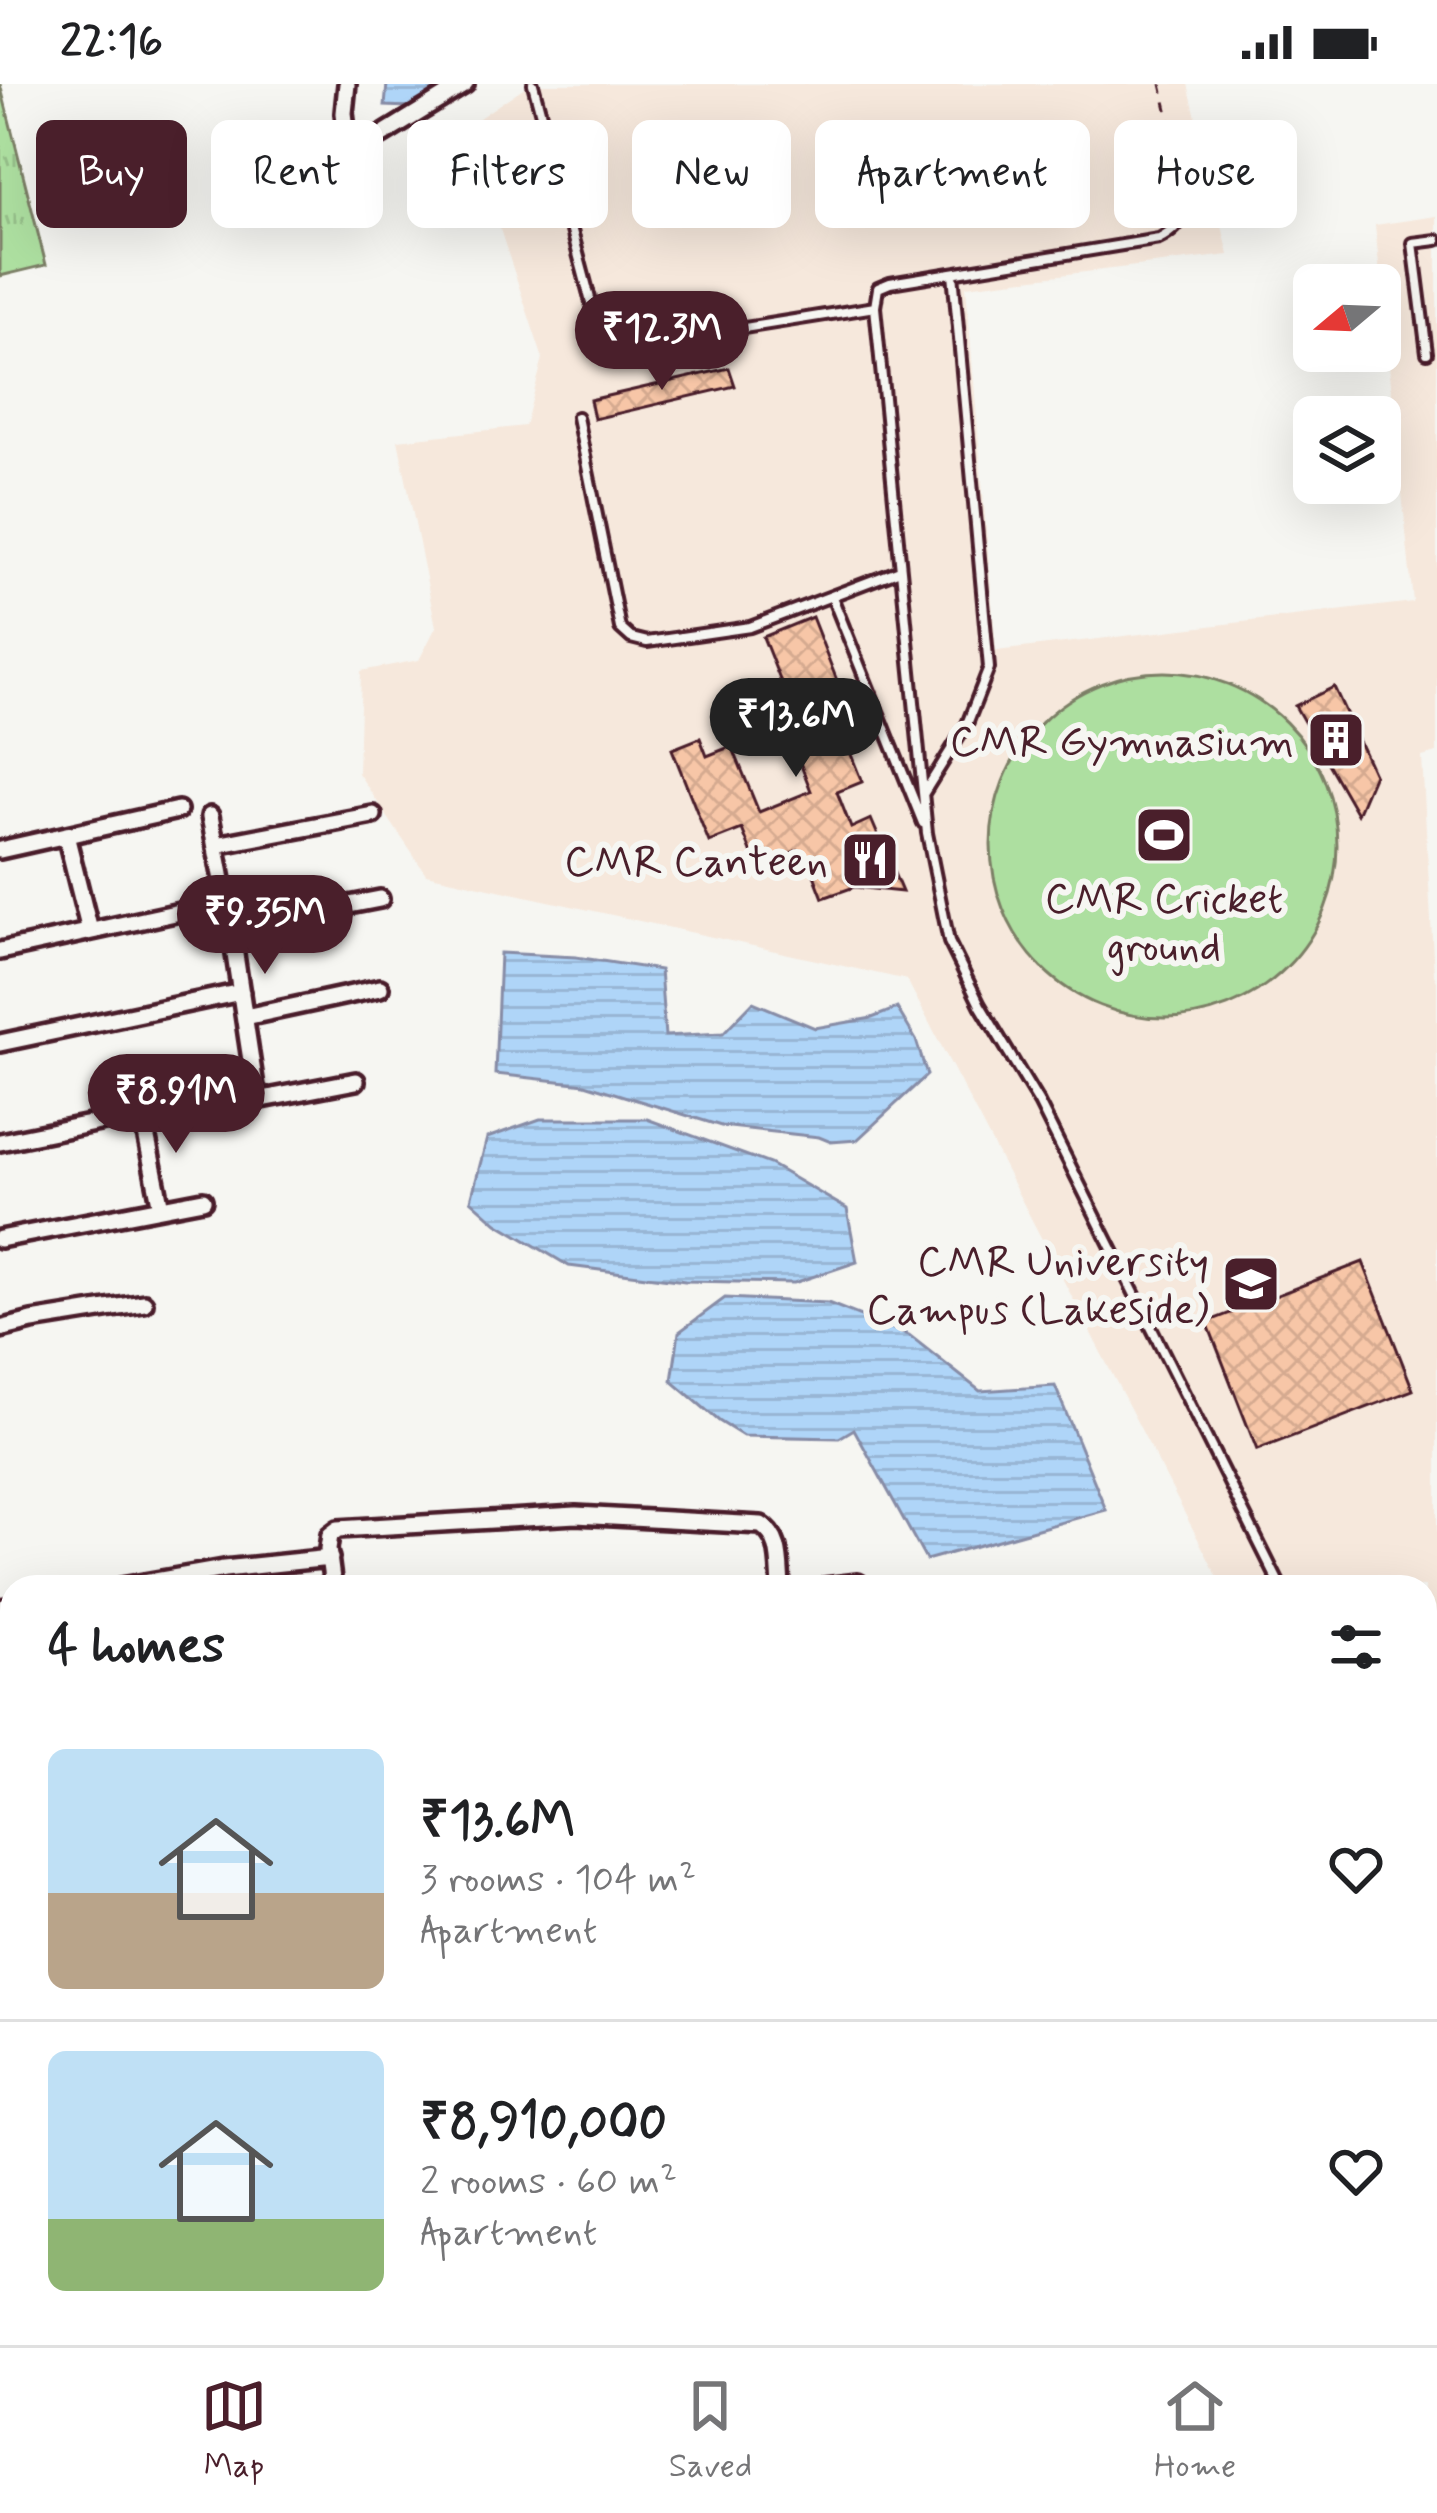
<!DOCTYPE html>
<html lang="en">
<head>
<meta charset="utf-8">
<style>
	:root { --surface:#fff; --page:#f6f6f6; --text:#202124; --muted:#757577; --line:#e0e0e0; --accent:#4a1f2b }
	body { margin:0; font-family:Mynerve,sans-serif; background:var(--page); color:var(--text); height:100vh; display:flex; flex-direction:column; font-size:45px; white-space:nowrap }
	* { box-sizing:border-box; margin:0 }
	p { font-size:39px; color:var(--muted) }
	.icon { flex:none; width:66px; height:66px; fill:none; stroke:currentColor; stroke-width:2; stroke-linecap:round; stroke-linejoin:round }
	.map { position:relative; flex:1; overflow:hidden }
	.details { position:absolute; left:0px; top:1491px; width:1437px; height:771px; display:flex; flex-direction:column; background:var(--surface); border-radius:36px 36px 0 0; box-shadow:0 12px 48px #0002 }
	.details>* { flex:none }
	.banner { position:absolute; left:36px; top:36px; width:1365px; height:108px; display:flex; gap:24px }
	.needle { width:78px; rotate:251deg }
	.fabs { position:absolute; left:1293px; top:180px; display:grid; gap:24px }
	.fabs a { display:grid; place-items:center; width:108px; height:108px; border-radius:18px; background:var(--surface); box-shadow:0 12px 48px #0002; font-size:60px }
	.price { position:absolute; translate:-50% -102px; padding:0 27px; border-radius:42px; background:var(--accent); color:#fff; font-size:39px; line-height:78px; filter:drop-shadow(0 3px 6px #0008) }
	.price::after { content:''; position:absolute; left:50%; top:72px; width:36px; height:27px; margin-left:-18px; background:inherit; clip-path:polygon(0 0,100% 0,50% 100%) }
	.price.selected { background:#222; color:#fff }
	ul { padding:0; list-style:none }
	li { display:flex; align-items:center; gap:36px; height:300px; padding:0 48px }
	li+li { border-top:3px solid var(--line) }
	li span { display:grid; place-items:center; flex:none; width:336px; height:240px; border-radius:18px; color:#555 }
	li>.icon { margin-inline-start:auto }
	span .icon { width:144px; height:144px; fill:#fffc; stroke-width:1 }
	li b { font-size:51px }
	h2 { display:flex; justify-content:space-between; align-items:center; height:144px; padding:0 48px; font-size:51px }
	.chip { padding:0 42px; border-radius:18px; background:var(--surface); box-shadow:0 12px 48px #0002; font-size:42px; line-height:108px }
	.chip.selected { background:var(--accent); color:#fff }
	.status { display:flex; justify-content:space-between; align-items:center; height:84px; padding:0 60px; background:var(--surface); direction:ltr }
	.status svg { height:33px; fill:currentColor }
	.dock { display:flex; justify-content:space-around; align-items:center; height:168px; border-top:3px solid var(--line); background:var(--surface); font-size:33px; color:var(--muted) }
	.dock a { display:grid; justify-items:center; gap:6px }
	.dock .selected { color:var(--accent) }
	.map>svg:first-child { display:block }
	.built { fill:#f6e8dc }
	.grass { fill:url(#grass-tufts); stroke:#7c7f66; stroke-width:3 }
	.pitch { fill:#addfa0; stroke:#7c7f66; stroke-width:3 }
	.water { fill:url(#water-rules); stroke:#878ca6; stroke-width:3 }
	.building { fill:url(#building-cross-hatch); stroke:#4a1f2b; stroke-width:3 }
	.lines { fill:none; stroke-linecap:round; stroke-linejoin:round }
	.service-casing { stroke:#4a1f2b; stroke-width:16 }
	.minor-casing { stroke:#4a1f2b; stroke-width:24 }
	.path { stroke:#4a1f2b; stroke-width:3; stroke-dasharray:9 9; stroke-linecap:butt }
	.service { stroke:#f6f6f2; stroke-width:8 }
	.minor { stroke:#f6f6f2; stroke-width:15 }
	.labels { text-anchor:middle; stroke-width:12; stroke-linejoin:round; paint-order:stroke }
	.poi-label { font-size:42px; fill:#4a1f2b; stroke:#f6f6f2; text-anchor:end }
</style>
</head>
<body>
<div class="status"><b>22:16</b><svg viewBox="0 0 49 12"><path d="M0 12V9h3v3zM5 12V6h3v6zM10 12V3h3v9zM15 12V0h3v12zM26 1h20v11H26zM47 4h2v5h-2z"/></svg></div>
<div class="map">
<svg width="1437" height="2261" viewBox="0 0 1437 2261">
	<defs>
		<pattern id="grass-tufts" width="24" height="20" patternUnits="userSpaceOnUse" patternTransform="scale(3)"><rect width="24" height="20" fill="#addfa0"/><path d="M3 7l-1-3M5 7V3M7 7l1-3M15 17l-1-3M17 17v-4M19 17l1-3" fill="none" stroke="#96bf8a"/></pattern>
		<pattern id="water-rules" width="6" height="5" patternUnits="userSpaceOnUse" patternTransform="scale(3)"><rect width="6" height="5" fill="#afd5f8"/><path d="M0 2.5h6" fill="none" stroke="#98b6d5"/></pattern>
		<pattern id="building-cross-hatch" width="8" height="8" patternUnits="userSpaceOnUse" patternTransform="scale(3)"><rect width="8" height="8" fill="#f7c6a7"/><path d="M0 0l8 8M0 8l8-8" fill="none" stroke="#d5aa90"/></pattern>
	</defs>
	<rect width="100%" height="100%" fill="#f6f6f2"/>
	<filter id="ink" filterUnits="userSpaceOnUse"><feTurbulence type="fractalNoise" baseFrequency=".00833" numOctaves="2"/><feDisplacementMap in="SourceGraphic" scale="24" xChannelSelector="R" yChannelSelector="G"/><feConvolveMatrix kernelMatrix="1 2 1 2 8 2 1 2 1" color-interpolation-filters="sRGB"/></filter>
	<g filter="url(#ink)">
		<path class="built" d="M529,0h659l41,171 -263,31 30,365 417,-49 -38,-377 62,-9v537l-15,4 12,218 3,6v1084l-12,2v-480h-202l-316,-607 -481,-106 -68,-101 3,-102 58,-11 17,-33 -38,-187 127,-14 18,-67 -77,-232z"/>
		<path class="grass" d="M0,0l46,181 -46,11z"/>
		<path class="pitch" d="M991 761a173 173 0 1 1 346 0a173 173 0 1 1-346 0Z"/>
		<path class="water" d="M387,0h61l-39,23 -24,-1z
			M500,869l76,4 84,13 5,66 58,-3 30,-31 62,26 57,-10 25,-10 19,32 11,35 -70,65 -26,2 -12,-5 -98,-11 -136,-42 -90,-10z
			M540,1035h107l123,45 77,45 10,53 -63,21 -109,-2 -116,-15 -72,-43 -26,-23 16,-62z
			M725,1214l103,5 81,32 71,56 75,-5 51,124 -180,50 -72,-131 -15,9 -96,-2 -24,-15 -47,-40 7,-49z"/>
		<path class="building" d="M729,284l6,18 -141,33 -4,-19z
			M812,533l31,79 -13,6 32,80 -25,10 14,36 20,-9 31,73 -48,-5 -31,11 -16,-41 -5,3 -4,-10 -41,17 -15,-38 -33,13 -37,-93 28,-11 7,18 25,-10 27,66 52,-21 -34,-87 11,-4 -25,-63z
			M1334,603l40,87 -17,40 -62,-108z
			M1363,1178l50,128 -156,60 -50,-128z"/>
		<g class="lines">
			<g class="service-casing">
				<path id="service" d="M533,0l64,241c7,18 17,21 35,21l243,-39
					M1181,85c4,33 11,53 -22,70l-269,44 -12,5 -3,19 52,526 22,109 31,63 59,98 242,484
					M1427,269l-14,-110 24,-3
					M577,333l43,211 11,10 16,4 103,-15 150,-57
					M832,513l91,226
					M924,709l43,-69 22,-56 -36,-395
					M1425,1882l12,-3
					M1425,1967l12,114
					M90,2250l2,11
					M561,2250l2,11"/>
			</g>
			<g class="minor-casing">
				<path id="minor" d="M347,0l-3,29 2,16 4,8 19,3 13,-5 83,-51
					M210,732l21,112 26,172 99,-19
					M66,751l24,96
					M216,761l157,-30
					M0,766l178,-40
					M231,844l149,-29
					M0,867l226,-49
					M245,933l135,-29
					M0,959l241,-51
					M142,1030l19,94
					M0,1058l179,-36
					M0,1155l203,-39
					M0,1245l32,-8 112,-18
					M121,1503l103,-18 106,-11
					M333,1503l-5,-38 2,-14 8,-6 238,-14 185,10c21,13 18,39 20,62
					M825,1503l33,-4
					M0,1524l12,-2
					M1425,2096l12,-1
					M314,2250l2,11
					M968,2250l1,11
					M1365,2250l1,11
					M464,2261l56,-11"/>
			</g>
			<path class="path" d="M1161,0l17,72
				M1425,1687l12,-1
				M1425,1725l3,7 9,102"/>
			<use href="#service" class="service"/>
			<use href="#minor" class="minor"/>
		</g>
	</g>
	<defs>
		<g id="building-square" transform="scale(3)"><rect x="-9" y="-9" width="18" height="18" rx="4" fill="#4a1f2b" stroke="#f6f6f2"/><path d="M-4-6H4V6H1V3H-1V6H-4ZM-2.5-4.3h1.7v1.8h-1.7ZM.8-4.3h1.7v1.8H.8ZM-2.5-1h1.7V.8h-1.7ZM.8-1h1.7V.8H.8Z" fill="#fff"/></g>
		<g id="stadium-square" transform="scale(3)"><rect x="-9" y="-9" width="18" height="18" rx="4" fill="#4a1f2b" stroke="#f6f6f2"/><path d="M0-5a6.5 5 0 1 0 0 10a6.5 5 0 1 0 0-10ZM-3.5-1.8h7v3.6h-7Z" fill="#fff"/></g>
		<g id="restaurant-square" transform="scale(3)"><rect x="-9" y="-9" width="18" height="18" rx="4" fill="#4a1f2b" stroke="#f6f6f2"/><path d="M-5-6h1v4h1v-4h1v4h1v-4h1v5L-1.5 .5V6h-2V.5L-5-1ZM5-6V6H3V1.5H1.5Q1.5-4 5-6Z" fill="#fff"/></g>
		<g id="university-square" transform="scale(3)"><rect x="-9" y="-9" width="18" height="18" rx="4" fill="#4a1f2b" stroke="#f6f6f2"/><path d="M0-5L7-2L0 1L-7-2ZM-4 1L0 2.5L4 1V4Q0 6-4 4Z" fill="#fff"/></g>
	</defs>
	<g fill-rule="evenodd">
		<use href="#building-square" x="1336" y="656"/>
		<use href="#stadium-square" x="1164" y="751"/>
		<use href="#restaurant-square" x="870" y="776"/>
		<use href="#university-square" x="1251" y="1200"/>
	</g>
	<g class="labels">
		<g class="poi-label">
			<text x="1294" y="671">CMR Gymnasium</text>
			<text x="828" y="791">CMR Canteen</text>
			<text x="1164" y="828" text-anchor="middle">CMR Cricket<tspan x="1164" dy="48">ground</tspan></text>
			<text x="1209" y="1191">CMR University<tspan x="1209" dy="48">Campus (Lakeside)</tspan></text>
		</g>
	</g>
</svg>
<div class="fabs">
<a><svg class="needle" viewBox="-14 -14 28 28"><path d="M0-13l5 13h-10z" fill="#e53935"/><path d="M0 13l5-13h-10z" fill="#757577"/></svg></a>
<a><svg class="icon" aria-label="layers" viewBox="0 0 24 24"><path d="M12 4l9 5-9 5-9-5zM3 14l9 5 9-5"/></svg></a>
</div>
<b class="price" style="left:662px;top:309px">₹12.3M</b>
<b class="price selected" style="left:796px;top:696px">₹13.6M</b>
<b class="price" style="left:265px;top:893px">₹9.35M</b>
<b class="price" style="left:176px;top:1072px">₹8.91M</b>
<div class="banner">
<a class="chip selected">Buy</a>
<a class="chip">Rent</a>
<a class="chip">Filters</a>
<a class="chip">New</a>
<a class="chip">Apartment</a>
<a class="chip">House</a>
</div>
<section class="details">
<h2>4 homes<svg class="icon" aria-label="filters" viewBox="0 0 24 24"><path d="M4 7h16M4 17h16"/><circle cx="9" cy="7" r="2"/><circle cx="15" cy="17" r="2"/></svg></h2>
<ul>
<li><span style="background:linear-gradient(#bfe0f5 60%,#b9a48a 0)"><svg class="icon" aria-label="home" viewBox="0 0 24 24"><path d="M3 11l9-7 9 7M6 9v11h12V9"/></svg></span><div><b>₹13.6M</b><p>3 rooms · 104 m²</p><p>Apartment</p></div><svg class="icon" aria-label="heart" viewBox="0 0 24 24"><path d="M12 20l-8-8c-3-5 5-10 8-4 3-6 11-1 8 4z"/></svg></li>
<li><span style="background:linear-gradient(#bfe0f5 70%,#8fb573 0)"><svg class="icon" aria-label="home" viewBox="0 0 24 24"><path d="M3 11l9-7 9 7M6 9v11h12V9"/></svg></span><div><b>₹8,910,000</b><p>2 rooms · 60 m²</p><p>Apartment</p></div><svg class="icon" aria-label="heart" viewBox="0 0 24 24"><path d="M12 20l-8-8c-3-5 5-10 8-4 3-6 11-1 8 4z"/></svg></li>
</ul>
</section>
</div>
<nav class="dock">
<a class="selected"><svg class="icon" aria-label="map" viewBox="0 0 24 24"><path d="M3 6l6-2 6 2 6-2v14l-6 2-6-2-6 2zM9 4v14M15 6v14"/></svg>Map</a>
<a><svg class="icon" aria-label="saved" viewBox="0 0 24 24"><path d="M7 4h10v16l-5-4-5 4z"/></svg>Saved</a>
<a><svg class="icon" aria-label="home" viewBox="0 0 24 24"><path d="M3 11l9-7 9 7M6 9v11h12V9"/></svg>Home</a>
</nav>
</body>
</html>
